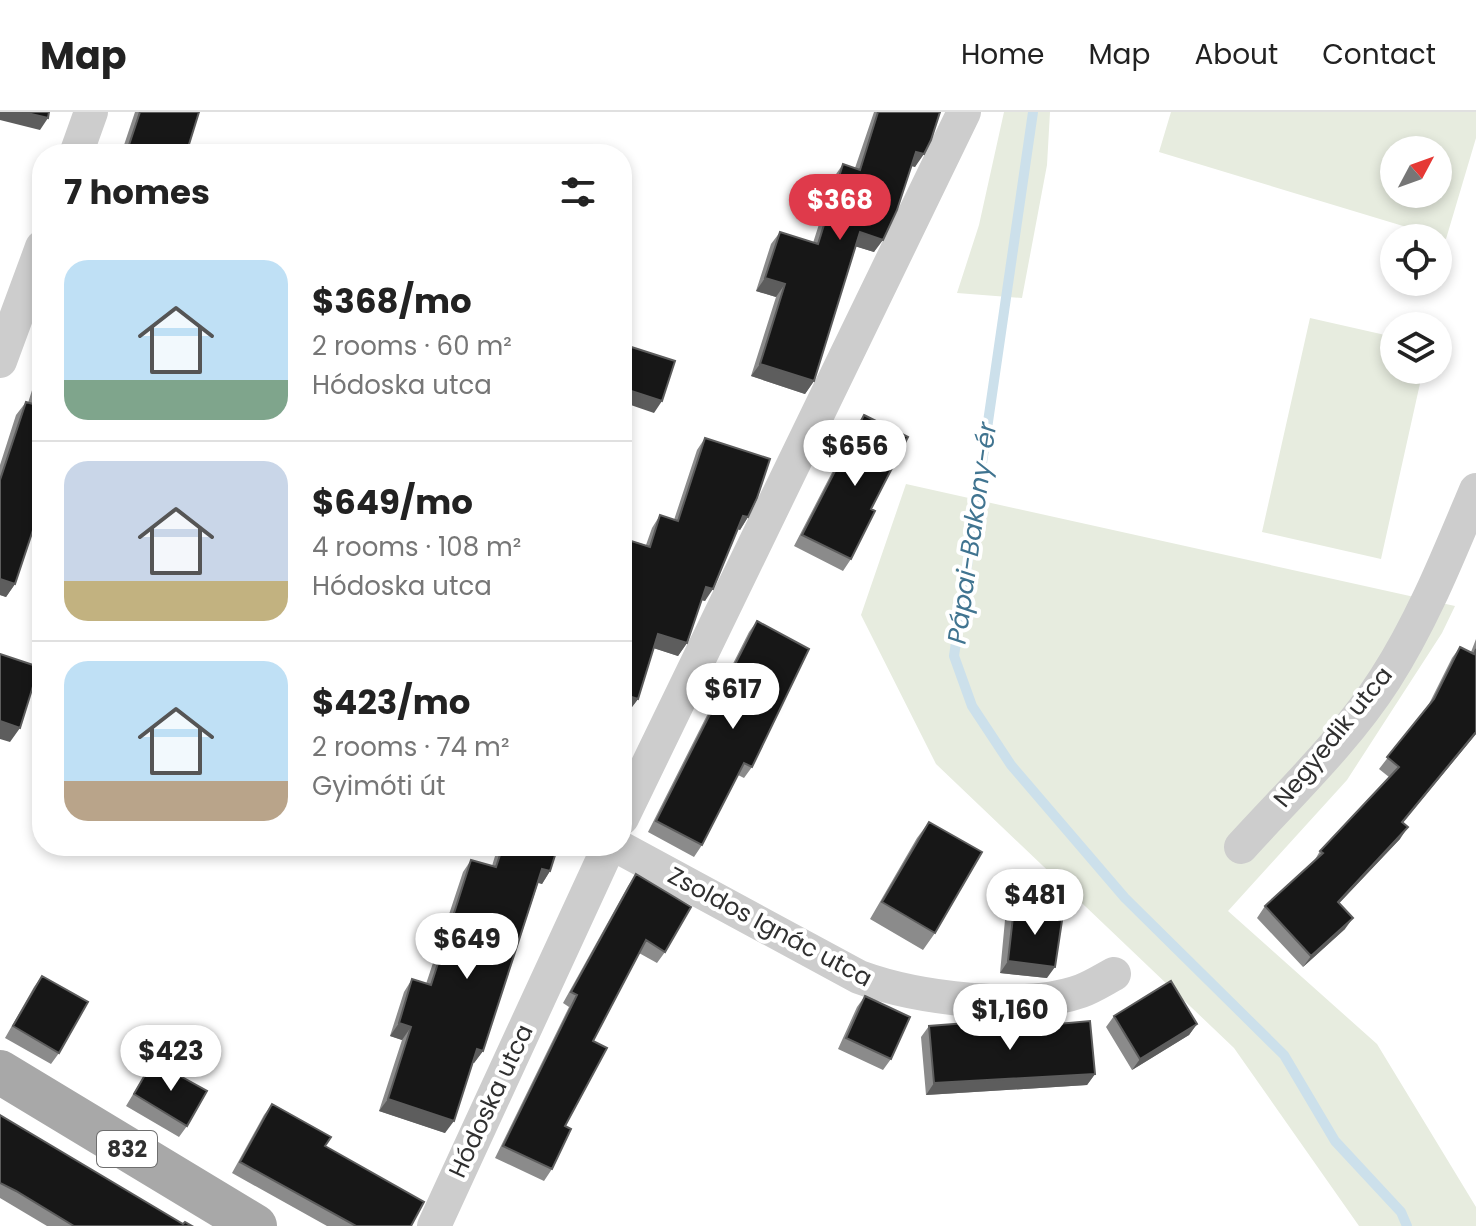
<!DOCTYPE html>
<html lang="en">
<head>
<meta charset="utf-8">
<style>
	:root { --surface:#fff; --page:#f6f6f6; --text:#222; --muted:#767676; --line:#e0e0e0; --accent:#df3a4b }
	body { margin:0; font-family:Poppins,sans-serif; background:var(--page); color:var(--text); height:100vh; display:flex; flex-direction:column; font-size:30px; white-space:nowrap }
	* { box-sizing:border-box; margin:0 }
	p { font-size:26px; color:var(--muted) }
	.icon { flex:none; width:44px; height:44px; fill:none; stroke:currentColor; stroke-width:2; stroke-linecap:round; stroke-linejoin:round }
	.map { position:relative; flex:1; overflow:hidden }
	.details { position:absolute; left:32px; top:32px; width:600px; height:712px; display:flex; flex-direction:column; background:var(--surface); border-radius:32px; box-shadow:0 4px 12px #0003 }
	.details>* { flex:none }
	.needle { width:52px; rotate:49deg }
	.buttons { position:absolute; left:1380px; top:24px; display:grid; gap:16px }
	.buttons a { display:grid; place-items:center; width:72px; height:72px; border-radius:50%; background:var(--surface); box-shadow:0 4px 12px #0003; font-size:40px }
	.price { position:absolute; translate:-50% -68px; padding:0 18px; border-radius:28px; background:#fff; color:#222; font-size:26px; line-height:52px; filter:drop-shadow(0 2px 4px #0008) }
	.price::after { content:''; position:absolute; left:50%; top:48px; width:24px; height:18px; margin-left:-12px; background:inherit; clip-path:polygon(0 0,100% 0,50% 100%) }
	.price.current { background:var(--accent); color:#fff }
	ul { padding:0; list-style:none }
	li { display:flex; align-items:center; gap:24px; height:200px; padding:0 32px }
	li+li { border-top:2px solid var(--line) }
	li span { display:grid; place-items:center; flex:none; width:224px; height:160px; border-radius:24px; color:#555 }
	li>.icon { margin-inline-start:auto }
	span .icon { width:96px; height:96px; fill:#fffc; stroke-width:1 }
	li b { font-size:34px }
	h2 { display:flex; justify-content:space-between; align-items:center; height:96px; padding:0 32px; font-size:34px }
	header { display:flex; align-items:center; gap:48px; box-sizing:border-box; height:112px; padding:0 40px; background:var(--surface); border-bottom:2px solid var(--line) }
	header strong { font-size:38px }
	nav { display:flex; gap:44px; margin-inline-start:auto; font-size:28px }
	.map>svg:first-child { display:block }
	.grass { fill:#e7ecdf; fill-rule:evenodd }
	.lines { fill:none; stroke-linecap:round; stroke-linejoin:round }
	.stream { stroke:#cce0eb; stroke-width:10 }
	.minor { stroke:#cdcdcd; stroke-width:34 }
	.major { stroke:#a8a8a8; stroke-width:44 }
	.wall { fill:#8b8b8b }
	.shaded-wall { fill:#5d5d5d }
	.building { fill:#171717; stroke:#5d5d5d; stroke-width:2 }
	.labels { text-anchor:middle; stroke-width:8; stroke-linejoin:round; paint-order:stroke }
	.shield { fill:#fff; stroke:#6e6e6e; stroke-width:2 }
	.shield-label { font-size:22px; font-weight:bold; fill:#303030 }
	.street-label { font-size:24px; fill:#303030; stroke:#fff }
	.water-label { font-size:26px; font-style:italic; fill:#407490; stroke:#fff }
</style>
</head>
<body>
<header>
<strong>Map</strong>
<nav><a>Home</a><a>Map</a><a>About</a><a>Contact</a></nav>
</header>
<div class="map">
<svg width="1476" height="1114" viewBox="0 0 1476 1114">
	<rect width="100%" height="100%" fill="#fff"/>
	<path class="grass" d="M1004,0h46l-3,53 -25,133 -65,-5 22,-68z
		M1171,0h305v26l-30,101 -287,-87zM1438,38v44h-44v-44z
		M1310,206l84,19v33h29l-42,189 -119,-27z
		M906,372l549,122 -13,27 -95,147 -119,131 149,133 99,163v19h-117l-125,-178 -298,-284 -75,-149z"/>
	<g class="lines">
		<path class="stream" d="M1033,0l-79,544 18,50 39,59 114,133 159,157 51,86 66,71 6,14"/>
		<path class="minor" d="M76,42l15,-42
			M0,249l42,-114
			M622,706l342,-706
			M617,734l242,131c57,21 164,35 222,14 11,-4 22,-11 33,-17
			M1241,735c49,-54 105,-107 144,-168 38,-59 64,-125 91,-189
			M434,1114l175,-380"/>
		<path class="major" d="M0,960l255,154"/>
	</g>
	<path class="wall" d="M135,0h64l-13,42h-65z
		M874,0h66l-25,55 -4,-1 -37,86 -19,-6 -41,135 -9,13 -54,-18 25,-79 -20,-6 15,-47 9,-12 33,11 21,-66 9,-13 12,4z
		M42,246v174l-2,3 -8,-2 -17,51 -9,13 -6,-2v-130l16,-50 10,-13 2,1z
		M864,303l7,94 -20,50 -8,12 -49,-25 62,-120z
		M705,326l43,79 -8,13 -2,-1 -33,72 -3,-1 -15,43 -9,13 -24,-8 -16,51 -9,12 -7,-2v-171l24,7 6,-17 8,-13 14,5 23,-70z
		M757,509l-5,146 -8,11 -6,-3 -36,70 -8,12 -46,-25 101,-200z
		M1476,527v95l-73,89 -3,16 -61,64 6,26 -42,38 -46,-49 8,-12 48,-43 7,-12 69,-74 -10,-8 49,-63 24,-48 8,-11 11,5z
		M929,710l6,111 -12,17 -53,-31 47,-81z
		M498,734h60l-8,25 -8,13 -4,-1 -55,168 -9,12 -1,-1 -28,71 -66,-22 23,-71 -12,-4 14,-44 8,-13 14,5 37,-112 8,-12 21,6z
		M636,762l29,78 -8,11 -18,-10 -46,88 -41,128 -8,12 -49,-23 74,-151 -6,-4 65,-117z
		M1014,796l33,70 -47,-5 5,-53z
		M42,864l17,77 -8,11 -46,-26 29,-51z
		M865,884l26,63 -8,11 -45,-21 19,-42z
		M1114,904l83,8 -8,11 -57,35 -26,-43z
		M929,914l63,4 103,44 -8,11 -161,10 -5,-58z
		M153,949l34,65 -8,11 -53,-31z
		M272,992l139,122h-84l-95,-53 32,-58z
		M0,1003l183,109 9,2h-145l-47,-28z"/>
	<path class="shaded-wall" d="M0,0h23l25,6 -8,12 -40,-10z
		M916,40l8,2 -9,13 -8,-3z
		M860,120l23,8 -9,12 -23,-7z
		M765,166l20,6 -9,13 -20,-6z
		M760,252l54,17 -9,13 -54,-18z
		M622,276l40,13 -8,12 -32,-11z
		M743,404l5,1 -8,13 -5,-2z
		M37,406l5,2v12l-2,3 -13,-4z
		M0,467l15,5 -9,13 -6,-2z
		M706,475l7,2 -8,12 -8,-2z
		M658,522l29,9 -9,13 -28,-9z
		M622,582l16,5 -9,12 -7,-2z
		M0,609l20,7 -10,14 -10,-3z
		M1476,620v2l-82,99 8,-11z
		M1408,715l-8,12 -70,74 8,-11z
		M542,757l8,2 -8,13 -8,-3z
		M1353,806l-8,11 -42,38 8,-11z
		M1008,849l47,6 -8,11 -47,-5z
		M399,911l12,4 -9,13 -12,-4z
		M1197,912l-8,11 -57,35 8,-11z
		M477,937l6,2 -9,12 -6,-2z
		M1095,962l-8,11 -161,10 8,-12z
		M388,987l66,22 -9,12 -66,-22z"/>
	<path class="building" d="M23,0h26l-1,6z
		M140,0h59l-13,42h-60z
		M878,0h62l-9,28 -7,14 -8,-2 -19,58 -14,30 -23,-8 -46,149 -54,-17 25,-80 -20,-6 15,-46 38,12 25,-80 17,6z
		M622,232l53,17 -13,40 -40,-13z
		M42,262v146l-5,-2 -22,66 -15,-5v-99l26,-78 7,2z
		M864,303l44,22 -37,72 4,2 -24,48 -49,-24z
		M705,326l65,21 -13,39 -9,19 -5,-1 -30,73 -7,-2 -19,56 -29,-9 -20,65 -16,-5v-156l28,9 10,-32 18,6z
		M757,509l52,28 -57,118 -8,-4 -42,82 -46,-24z
		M1460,535l14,7 2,-5v83l-74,90 6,5 -70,75 15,16 -42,38 -46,-50 58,-53 -3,-2 79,-84 -12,-10 47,-58z
		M0,542l39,13 -19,61 -20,-7z
		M929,710l53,30 -47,81 -53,-31z
		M503,734h55l-8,25 -8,-2 -59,182 -6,-2 -23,72 -66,-22 23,-72 -12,-4 13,-44 19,6 40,-125 25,7z
		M636,762l55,33 -26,45 -19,-12 -53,101 14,7 -42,78 6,3 -19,40 -49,-23 74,-151 -6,-3z
		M1014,796l49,6 -8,53 -47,-6z
		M42,864l46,26 -29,51 -46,-27z
		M1171,869l26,43 -57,35 -26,-43z
		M865,884l45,21 -19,42 -45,-21z
		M992,909v9l98,-9 5,53 -161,9 -5,-57z
		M153,949l54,30 -20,35 -53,-32z
		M272,992l59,33 -6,9 99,56 -13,24h-55l-116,-64z
		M0,1003l183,109 2,-2 7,4h-118l-58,-35 -16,-8z"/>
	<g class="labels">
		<rect class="shield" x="97" y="1019" width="60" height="36" rx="6"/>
		<g class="shield-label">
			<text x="127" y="1045">832</text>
		</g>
		<g class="street-label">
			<text transform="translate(1333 625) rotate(-51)" y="8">Negyedik utca</text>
			<text transform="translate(770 815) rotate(28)" y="8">Zsoldos Ignác utca</text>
			<text transform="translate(491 989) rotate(-65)" y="8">Hódoska utca</text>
		</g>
		<g class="water-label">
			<text transform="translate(972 421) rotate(-82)" y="9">Pápai-Bakony-ér</text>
		</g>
	</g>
</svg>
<div class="buttons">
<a><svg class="needle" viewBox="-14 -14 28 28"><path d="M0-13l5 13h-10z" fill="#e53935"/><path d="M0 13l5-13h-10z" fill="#767676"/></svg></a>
<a><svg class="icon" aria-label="locate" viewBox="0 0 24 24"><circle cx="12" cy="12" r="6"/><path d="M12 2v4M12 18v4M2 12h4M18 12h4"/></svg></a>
<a><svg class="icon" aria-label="layers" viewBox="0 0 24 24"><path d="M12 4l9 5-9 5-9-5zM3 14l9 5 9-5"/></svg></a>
</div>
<b class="price current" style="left:840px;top:130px">$368</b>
<b class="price" style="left:855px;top:376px">$656</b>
<b class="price" style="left:733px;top:619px">$617</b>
<b class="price" style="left:1035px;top:825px">$481</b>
<b class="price" style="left:467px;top:869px">$649</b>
<b class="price" style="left:1010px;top:940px">$1,160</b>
<b class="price" style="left:171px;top:981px">$423</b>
<section class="details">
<h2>7 homes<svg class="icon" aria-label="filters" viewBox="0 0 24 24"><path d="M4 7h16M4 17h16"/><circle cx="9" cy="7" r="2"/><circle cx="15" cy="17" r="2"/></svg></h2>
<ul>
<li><span style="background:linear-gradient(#bfe0f5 75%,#7fa58c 0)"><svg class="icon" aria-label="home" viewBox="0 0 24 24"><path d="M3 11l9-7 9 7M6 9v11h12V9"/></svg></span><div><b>$368/mo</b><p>2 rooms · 60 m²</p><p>Hódoska utca</p></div></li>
<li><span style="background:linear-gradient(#c9d6e8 75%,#c2b280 0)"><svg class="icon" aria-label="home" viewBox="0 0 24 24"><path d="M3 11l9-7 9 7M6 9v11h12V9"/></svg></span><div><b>$649/mo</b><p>4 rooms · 108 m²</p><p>Hódoska utca</p></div></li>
<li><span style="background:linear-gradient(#bfe0f5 75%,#b9a48a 0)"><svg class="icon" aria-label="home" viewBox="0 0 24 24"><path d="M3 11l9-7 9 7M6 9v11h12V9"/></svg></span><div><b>$423/mo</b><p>2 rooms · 74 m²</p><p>Gyimóti út</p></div></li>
</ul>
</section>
</div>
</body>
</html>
